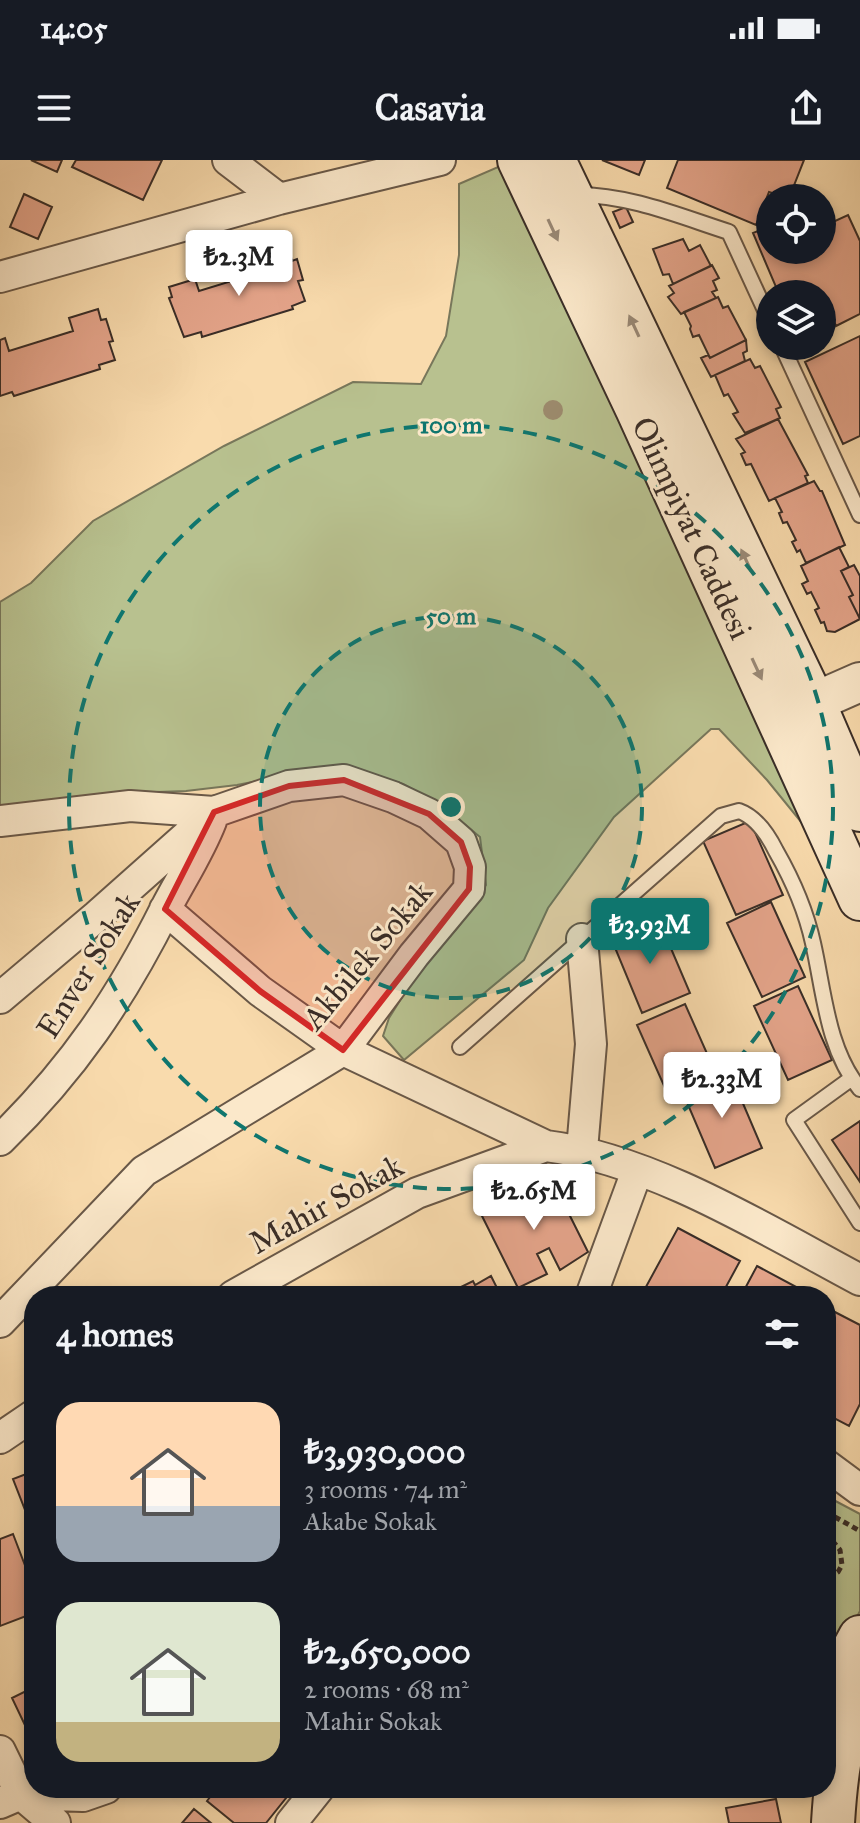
<!DOCTYPE html>
<html lang="en">
<head>
<meta charset="utf-8">
<style>
	:root { --surface:#171b24; --page:#20242c; --text:#f1f3f6; --muted:#9ea1a6; --accent:#0f766e }
	body { margin:0; font-family:"IM FELL Great Primer",serif; background:var(--page); color:var(--text); height:100vh; display:flex; flex-direction:column; font-size:30px; white-space:nowrap }
	* { box-sizing:border-box; margin:0 }
	p { font-size:26px; color:var(--muted) }
	.icon { flex:none; width:44px; height:44px; fill:none; stroke:currentColor; stroke-width:2; stroke-linecap:round; stroke-linejoin:round }
	.map { position:relative; flex:1; overflow:hidden }
	.sheet { position:absolute; left:24px; top:1126px; width:812px; height:512px; display:flex; flex-direction:column; background:var(--surface); border-radius:32px; box-shadow:0 4px 12px #0003 }
	.sheet>* { flex:none }
	.buttons { position:absolute; left:756px; top:24px; display:grid; gap:16px }
	.buttons a { display:grid; place-items:center; width:80px; height:80px; border-radius:50%; background:var(--surface); box-shadow:0 4px 12px #0003; font-size:40px }
	.price { position:absolute; translate:-50% -68px; padding:0 18px; border-radius:8px; background:#fff; color:#222; font-size:26px; line-height:52px; filter:drop-shadow(0 2px 4px #0008) }
	.price::after { content:''; position:absolute; left:50%; top:48px; width:24px; height:18px; margin-left:-12px; background:inherit; clip-path:polygon(0 0,100% 0,50% 100%) }
	.price.selected { background:var(--accent); color:#fff }
	ul { padding:0; list-style:none }
	li { display:flex; align-items:center; gap:24px; height:200px; padding:0 32px }
	li span { display:grid; place-items:center; flex:none; width:224px; height:160px; border-radius:24px; color:#555 }
	li>.icon { margin-inline-start:auto }
	span .icon { width:96px; height:96px; fill:#fffc; stroke-width:1 }
	li b { font-size:34px }
	h2 { display:flex; justify-content:space-between; align-items:center; height:96px; padding:0 32px; font-size:34px }
	.status { display:flex; justify-content:space-between; align-items:center; height:56px; padding:0 40px; background:var(--surface); direction:ltr }
	.status svg { height:22px; fill:currentColor }
	header { display:flex; justify-content:space-between; align-items:center; height:104px; padding:0 32px; background:var(--surface); font-size:36px; font-weight:700 }
	.map>svg:first-child { display:block }
	.green { fill:#b8c18f; stroke:#78775b; stroke-width:2 }
	.building { fill:#e4a48a; stroke:#392d27; stroke-width:2 }
	.lines { fill:none; stroke-linecap:round; stroke-linejoin:round }
	.service-casing { stroke:#695848; stroke-width:18 }
	.minor-casing { stroke:#695848; stroke-width:34 }
	.tertiary-casing { stroke:#695848; stroke-width:42 }
	.secondary-casing { stroke:#392d27; stroke-width:46 }
	.path { stroke:#392d27; stroke-width:5; stroke-dasharray:6 4; stroke-linecap:butt }
	.service { stroke:#fbe8ca; stroke-width:14 }
	.minor { stroke:#fbe8ca; stroke-width:30 }
	.tertiary { stroke:#fbe8ca; stroke-width:38 }
	.secondary { stroke:#fbe8ca; stroke-width:42 }
	.tree { fill:#9d8c6f }
	.oneway { fill:#9a8a78 }
	.marked { fill:#d62828; fill-opacity:0.2; stroke:#d62828; stroke-width:6; stroke-linejoin:round }
	.ring { fill:none; stroke:#0f766e; stroke-width:4; stroke-dasharray:14 10 }
	.labels { text-anchor:middle; stroke-width:6; stroke-linejoin:round; paint-order:stroke }
	.street-label { font-size:32px; fill:#392d27; stroke:#fbe8ca }
	.centre { fill:#0f766e; stroke:#fbe8ca; stroke-width:4 }
	.ring-label { font-size:24px; text-anchor:middle; font-weight:bold; fill:#0f766e; stroke:#fbe8ca; stroke-width:6; stroke-linejoin:round; paint-order:stroke }
</style>
</head>
<body>
<div class="status"><b>14:05</b><svg viewBox="0 0 49 12"><path d="M0 12V9h3v3zM5 12V6h3v6zM10 12V3h3v9zM15 12V0h3v12zM26 1h20v11H26zM47 4h2v5h-2z"/></svg></div>
<header><svg class="icon" aria-label="menu" viewBox="0 0 24 24"><path d="M4 6h16M4 12h16M4 18h16"/></svg>Casavia<svg class="icon" aria-label="share" viewBox="0 0 24 24"><path d="M12 15V3M7 8l5-5 5 5M5 13v7h14v-7"/></svg></header>
<div class="map">
<svg width="860" height="1663" viewBox="0 0 860 1663">
	<rect width="100%" height="100%" fill="#f9dbad"/>
	<filter id="stains"><feTurbulence type="fractalNoise" baseFrequency=".0025" numOctaves="4"/><feColorMatrix values="0 0 0 0 .2 0 0 0 0 .09 0 0 0 0 .02 0 0 0 .5 -.17"/></filter>
	<radialGradient id="worn" r=".72"><stop offset=".6" stop-color="#630" stop-opacity="0"/><stop offset="1" stop-color="#630" stop-opacity=".3"/></radialGradient>
	<path class="green" d="M498,7l11,3 306,669 -48,-59 -48,-51h-8l-97,88 -66,91 -24,52 -120,100 -21,-24 6,-18 25,-40 45,-52 27,-41 -6,-48 -40,-33 -37,-20 -51,-16 -53,5 -62,12 -51,6 -59,2 -127,16v-207l31,-19 62,-62 131,-75 129,-64 68,2 25,-48 13,-81v-71z
		M826,1336l34,18v97l-22,43 -12,-9z"/>
	<path class="building" d="M31,0h31l-5,12z
		M76,0h86l-19,40 -71,-33z
		M602,0h43l-6,15z
		M678,0h126l-15,38 -20,-6 -13,33 -89,-37z
		M24,34l28,13 -14,32 -28,-12z
		M626,47l7,15 -13,6 -7,-16z
		M848,55l12,26v73l-24,12 -8,-20 -6,2v-14h-43l-26,-61 17,-7v24h52v-23z
		M683,79l6,12 11,-6 11,21 -38,18 -4,-10 -6,1 -10,-26z
		M289,89l3,12 5,-2 6,21 -5,1 7,20 -13,5 1,3 -91,28 -1,-5 -17,5 -15,-39 3,-1 -3,-10 26,-8 4,12 65,-20 -4,-13z
		M712,105l7,13 -6,3 4,9 -5,2 4,6 -35,16 -13,-17 6,-4 -5,-7z
		M718,137l5,11 5,-2 18,34 -36,18 -11,-23 -6,2 -3,-8 1,-3 -7,-14z
		M98,149l3,11 5,-1 7,22 -4,1 6,18 -16,5 1,4 -86,27 -2,-4 -12,4v-56l5,-2 4,13 64,-20 -4,-13z
		M860,176v100l-17,8 -38,-82z
		M746,180l1,11 -4,2 2,8 -34,16 -10,-19 7,-3 2,3z
		M750,199l5,9 5,-2 21,41 -5,2 4,9 -35,15 -12,-19 5,-2 -10,-18 -4,2 -9,-21z
		M778,259l30,56 -3,1 3,7 -39,18 -18,-37 -5,1 -5,-11 4,-2 -9,-13z
		M814,321l6,10h2l23,54 -39,18 -6,-13 -3,2 -5,-10 4,-2 -9,-18 -4,1 -4,-10 3,-1 -7,-14z
		M839,387l10,20 -8,4 12,24 -4,2 11,22 -25,13 -8,-1 -3,-9 -3,1 -6,-13 4,-2 -8,-16 -4,2 -5,-10 6,-3 -7,-15z
		M854,405l6,11v43l-11,-22 4,-2 -12,-24z
		M750,661l33,74 -47,20 -33,-74z
		M771,742l34,75 -43,20 -35,-74z
		M658,758l32,75 -48,20 -31,-75z
		M798,826l34,74 -44,20 -34,-74z
		M685,844l32,72 -48,21 -32,-72z
		M730,913l32,75 -47,20 -32,-75z
		M860,961v61l-28,-42z
		M551,1018l37,74 -28,18 -11,-22 -12,6 10,20 -29,14 -38,-76 27,-19 11,21 10,-6 -10,-19 15,-7 2,3z
		M678,1068l62,33 -19,35h-80z
		M757,1106l56,30h-72z
		M491,1116l10,20h-37l-5,-8 14,-7 2,4z
		M831,1150l29,15v79l-11,22 -23,-12v-96z
		M34,1311v62l-21,-54z
		M13,1374l21,55v24l-34,13v-87z
		M34,1527v57l-22,-46z
		M217,1628h77l-28,35h-32l-27,-22z
		M776,1639l5,24h-52l-3,-15z
		M194,1649l17,14h-29z"/>
	<g class="lines">
		<g class="service-casing">
			<path id="service" d="M577,35c53,0 102,21 152,37l41,89
				M782,186l78,169
				M460,887l261,-231 18,-5c17,6 29,24 37,40 16,28 30,60 37,92 11,48 14,106 47,146
				M852,918l-58,42 66,103"/>
		</g>
		<g class="minor-casing">
			<path id="minor" d="M228,0l51,39
				M0,117l279,-78 161,-39
				M0,661l130,-15 84,6
				M165,749l95,82 83,59 203,96c106,13 220,84 314,134
				M0,838l97,-82 117,-104 75,-26 55,-6 49,17 36,17 32,28 9,25 -1,22 -55,66 -71,95 -199,121 -144,151
				M0,980c73,-71 121,-142 166,-232 15,-29 33,-56 45,-87
				M582,990l9,-106 -9,-105
				M233,1136l184,-103 129,-47
				M591,1136l46,-125
				M0,1278l34,-23
				M826,1305l34,25
				M0,1591l21,43 34,29
				M0,1643l21,-9 62,2 23,-8
				M291,1663l28,-35"/>
		</g>
		<g class="tertiary-casing">
			<path id="tertiary" d="M785,555l75,-33"/>
		</g>
		<g class="secondary-casing">
			<path id="secondary" d="M519,0l118,249 223,490
				M554,0l260,543 46,107
				M826,1552l8,-27 26,-48
				M833,1663c3,-50 8,-85 27,-132"/>
		</g>
		<path class="path" d="M826,1352l34,19
			M826,1373l14,17 2,15 -4,7 -12,8"/>
		<use href="#service" class="service"/>
		<use href="#minor" class="minor"/>
		<use href="#tertiary" class="tertiary"/>
		<use href="#secondary" class="secondary"/>
	</g>
	<circle class="tree" cx="553" cy="250" r="10"/>
	<defs><path id="oneway-solid" d="M-6-.8H1V-3.2L6.5 0L1 3.2V.8H-6Z" transform="scale(2)"/></defs>
	<g class="oneway">
		<use href="#oneway-solid" transform="translate(553 70) rotate(65)"/>
		<use href="#oneway-solid" transform="translate(634 166) rotate(-115)"/>
		<use href="#oneway-solid" transform="translate(746 400) rotate(-115)"/>
		<use href="#oneway-solid" transform="translate(757 509) rotate(65)"/>
	</g>
	<path class="marked" d="M344,620l85,34 32,28 9,25 -1,22 -126,161 -83,-59 -95,-82 49,-97 75,-26z"/>
	<circle cx="451" cy="647" r="191" fill="#0f766e" fill-opacity=".12"/>
	<g class="ring">
		<circle cx="451" cy="647" r="191"/>
		<circle cx="451" cy="647" r="382"/>
	</g>
	<g class="labels">
		<g class="street-label">
			<text transform="translate(692 368) rotate(65)" y="11">Olimpiyat Caddesi</text>
			<text transform="translate(367 795) rotate(-50)" y="11">Akbilek Sokak</text>
			<text transform="translate(88 805) rotate(-58)" y="11">Enver Sokak</text>
			<text transform="translate(326 1044) rotate(-29)" y="11">Mahir Sokak</text>
		</g>
	</g>
	<circle cx="451" cy="647" r="12" class="centre"/>
	<g class="ring-label">
		<text x="451" y="273">100 m</text>
		<text x="451" y="464">50 m</text>
	</g>
	<rect width="100%" height="100%" filter="url(#stains)"/>
	<rect width="100%" height="100%" fill="url(#worn)"/>
</svg>
<div class="buttons">
<a><svg class="icon" aria-label="locate" viewBox="0 0 24 24"><circle cx="12" cy="12" r="6"/><path d="M12 2v4M12 18v4M2 12h4M18 12h4"/></svg></a>
<a><svg class="icon" aria-label="layers" viewBox="0 0 24 24"><path d="M12 4l9 5-9 5-9-5zM3 14l9 5 9-5"/></svg></a>
</div>
<b class="price" style="left:239px;top:138px">₺2.3M</b>
<b class="price selected" style="left:650px;top:806px">₺3.93M</b>
<b class="price" style="left:722px;top:960px">₺2.33M</b>
<b class="price" style="left:534px;top:1072px">₺2.65M</b>
<section class="sheet">
<h2>4 homes<svg class="icon" aria-label="filters" viewBox="0 0 24 24"><path d="M4 7h16M4 17h16"/><circle cx="9" cy="7" r="2"/><circle cx="15" cy="17" r="2"/></svg></h2>
<ul>
<li><span style="background:linear-gradient(#ffd9b3 65%,#9aa5b1 0)"><svg class="icon" aria-label="home" viewBox="0 0 24 24"><path d="M3 11l9-7 9 7M6 9v11h12V9"/></svg></span><div><b>₺3,930,000</b><p>3 rooms · 74 m²</p><p>Akabe Sokak</p></div></li>
<li><span style="background:linear-gradient(#dfe7d0 75%,#c2b280 0)"><svg class="icon" aria-label="home" viewBox="0 0 24 24"><path d="M3 11l9-7 9 7M6 9v11h12V9"/></svg></span><div><b>₺2,650,000</b><p>2 rooms · 68 m²</p><p>Mahir Sokak</p></div></li>
</ul>
</section>
</div>
</body>
</html>
